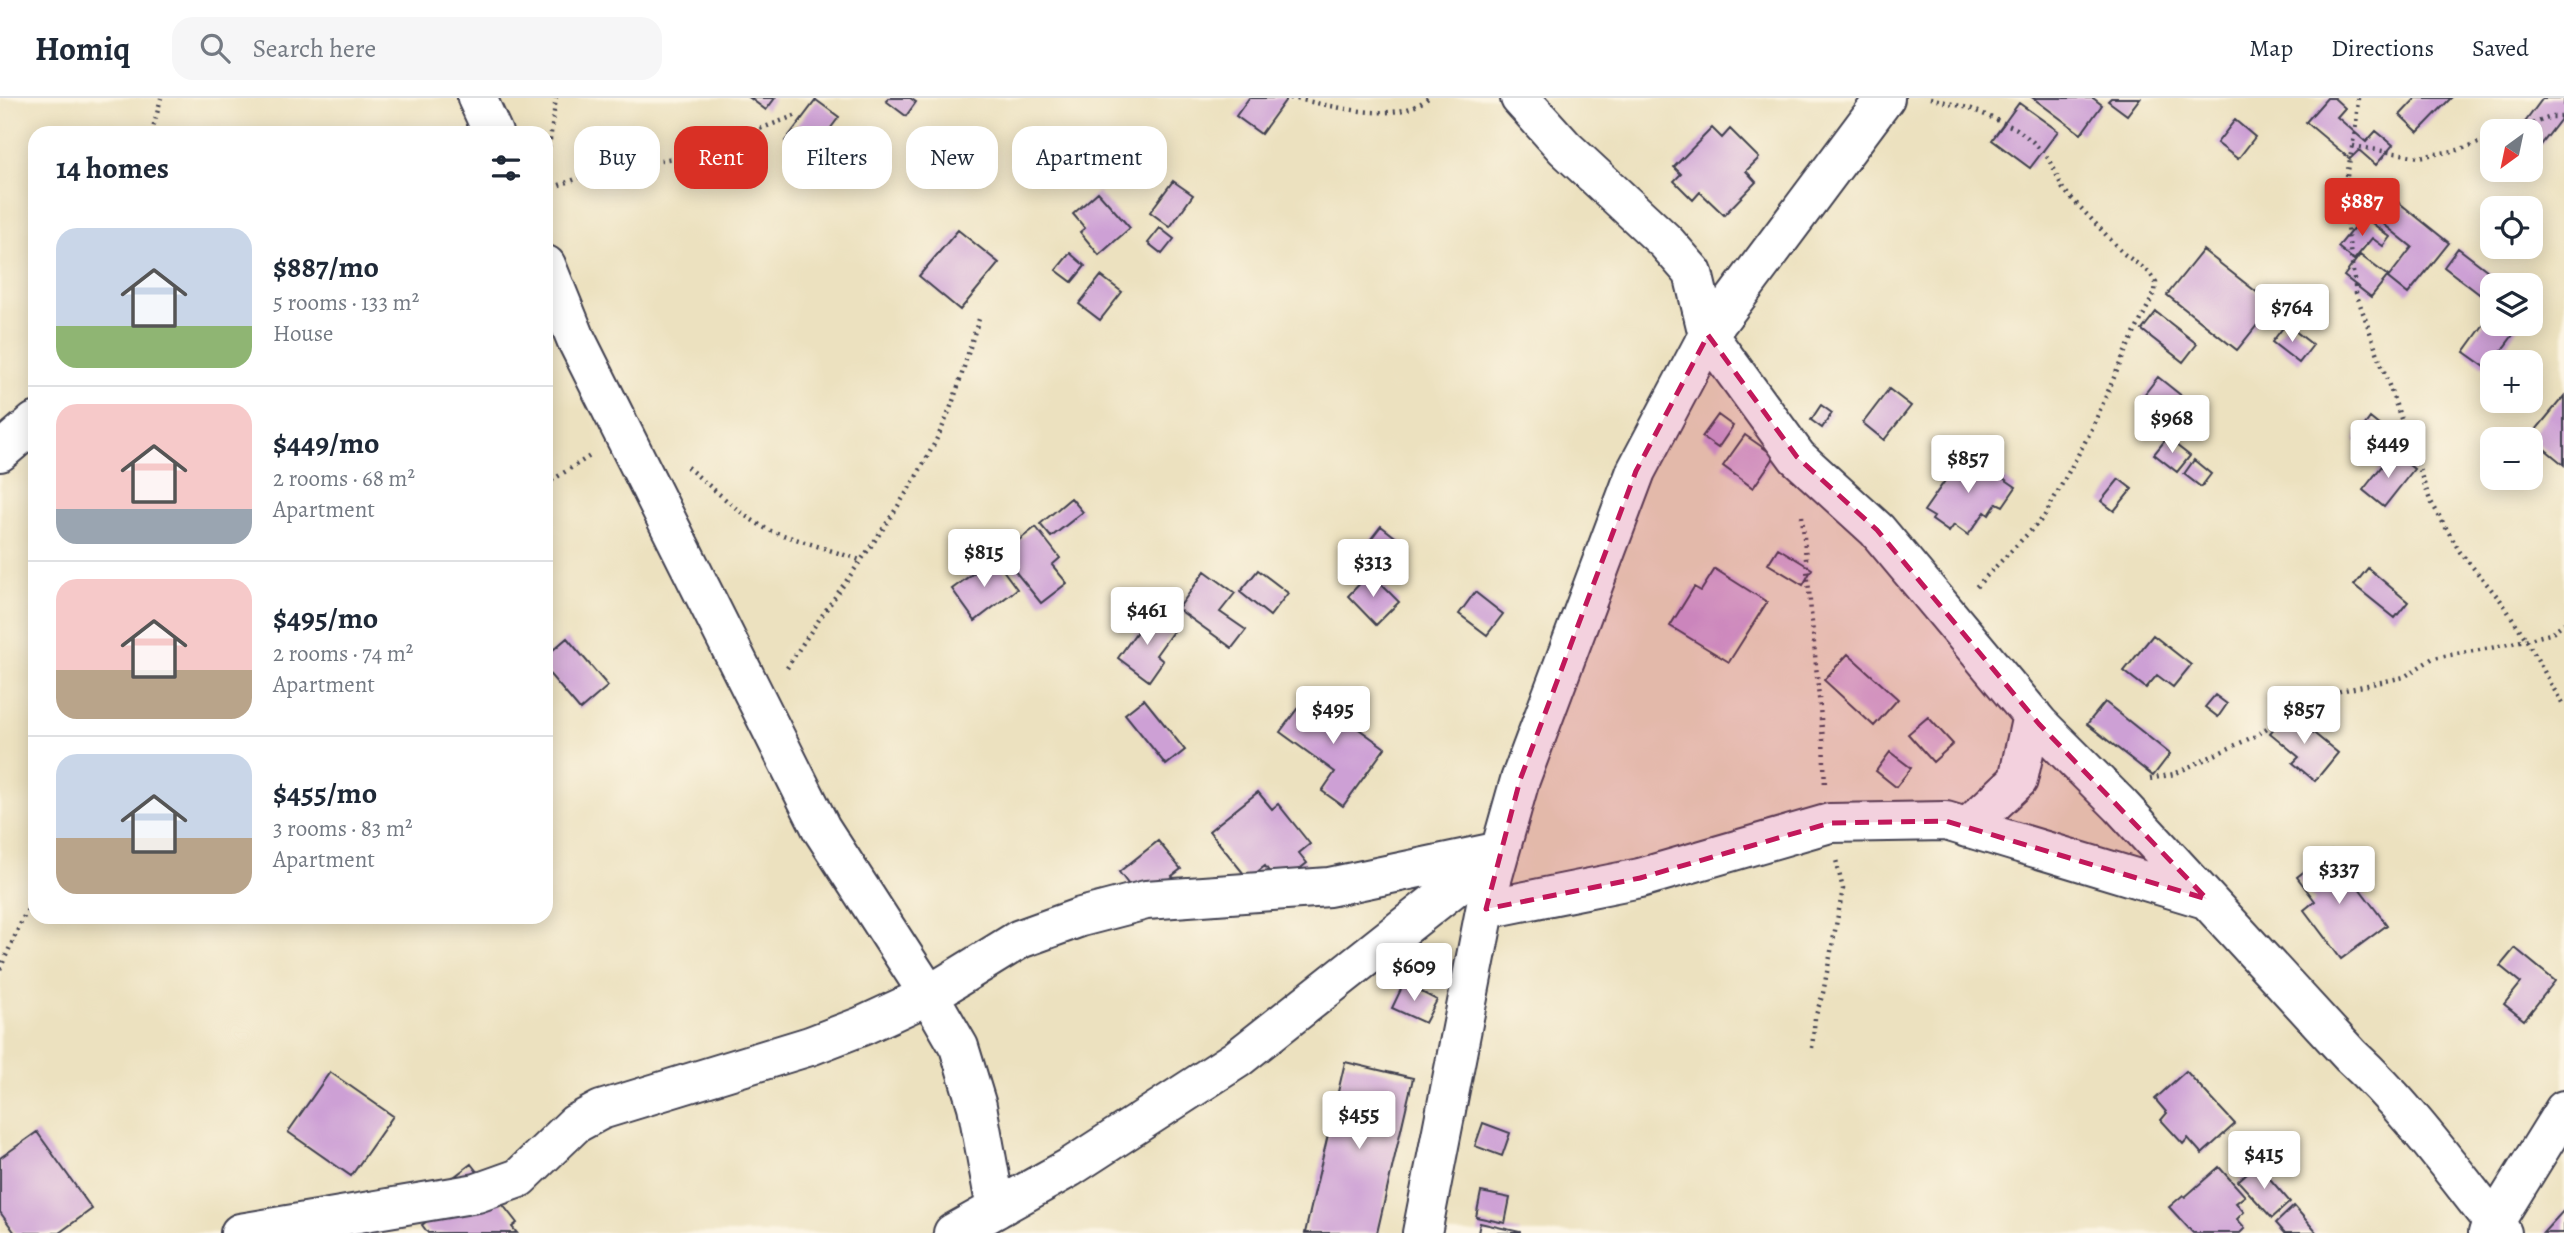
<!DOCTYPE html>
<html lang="en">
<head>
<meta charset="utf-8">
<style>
	:root { --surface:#fff; --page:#f6f6f7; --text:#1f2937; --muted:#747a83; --line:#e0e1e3; --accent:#d93025 }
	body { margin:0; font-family:Alegreya,serif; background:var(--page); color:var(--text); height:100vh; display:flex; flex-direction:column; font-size:26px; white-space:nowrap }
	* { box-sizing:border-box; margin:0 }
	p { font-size:23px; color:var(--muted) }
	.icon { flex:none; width:38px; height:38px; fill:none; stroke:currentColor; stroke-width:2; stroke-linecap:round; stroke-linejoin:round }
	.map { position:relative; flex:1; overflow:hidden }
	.side { position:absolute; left:28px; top:28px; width:525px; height:798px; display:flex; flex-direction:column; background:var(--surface); border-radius:21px; box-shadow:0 4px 18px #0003 }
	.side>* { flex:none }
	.banner { position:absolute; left:574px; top:28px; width:665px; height:63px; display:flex; gap:14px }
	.needle { width:46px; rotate:213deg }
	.fabs { position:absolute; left:2480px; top:21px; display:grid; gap:14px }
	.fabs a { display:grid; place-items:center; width:63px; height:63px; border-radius:14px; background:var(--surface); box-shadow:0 4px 18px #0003; font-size:35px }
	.price { position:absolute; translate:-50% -60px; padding:0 16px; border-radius:7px; background:#fff; color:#222; font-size:23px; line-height:46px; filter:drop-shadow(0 2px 4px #0008) }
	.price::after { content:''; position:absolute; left:50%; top:42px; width:21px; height:16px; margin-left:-10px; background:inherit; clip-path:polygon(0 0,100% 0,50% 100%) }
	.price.on { background:var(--accent); color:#fff }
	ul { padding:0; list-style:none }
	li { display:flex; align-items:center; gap:21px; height:175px; padding:0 28px }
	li+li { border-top:2px solid var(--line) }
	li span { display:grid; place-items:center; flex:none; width:196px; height:140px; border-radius:21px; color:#555 }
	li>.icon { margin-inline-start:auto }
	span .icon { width:84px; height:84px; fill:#fffc; stroke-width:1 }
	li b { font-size:30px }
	h2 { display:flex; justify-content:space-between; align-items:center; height:84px; padding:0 28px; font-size:30px }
	.pill { padding:0 24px; border-radius:21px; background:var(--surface); box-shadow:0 4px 18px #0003; font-size:24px; line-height:63px }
	.pill.on { background:var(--accent); color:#fff }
	header { display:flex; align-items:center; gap:42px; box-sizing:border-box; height:98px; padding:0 35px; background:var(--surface); border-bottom:2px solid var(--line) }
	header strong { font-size:33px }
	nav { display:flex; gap:38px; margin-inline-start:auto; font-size:24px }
	.search { width:490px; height:63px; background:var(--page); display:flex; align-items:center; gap:18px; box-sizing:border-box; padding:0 24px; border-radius:21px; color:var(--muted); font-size:26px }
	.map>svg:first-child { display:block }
	.building { fill:#cda0d5 }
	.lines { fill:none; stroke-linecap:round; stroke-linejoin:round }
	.minor-casing { stroke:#403f4f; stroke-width:42 }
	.path { stroke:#403f4f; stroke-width:4.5; stroke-dasharray:2 5; stroke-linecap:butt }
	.minor { stroke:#fff; stroke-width:38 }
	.marked { fill:#c2185b; fill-opacity:0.2; stroke:#c2185b; stroke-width:5; stroke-dasharray:14 9; stroke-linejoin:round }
</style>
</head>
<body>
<header>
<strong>Homiq</strong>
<div class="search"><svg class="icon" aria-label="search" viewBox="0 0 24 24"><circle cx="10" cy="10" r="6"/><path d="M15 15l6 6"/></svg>Search here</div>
<nav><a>Map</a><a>Directions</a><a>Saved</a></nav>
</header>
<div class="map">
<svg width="2564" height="1135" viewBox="0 0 2564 1135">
	<rect width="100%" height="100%" fill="#fcf5e5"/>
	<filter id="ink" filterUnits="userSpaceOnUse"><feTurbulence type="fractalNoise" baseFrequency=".0143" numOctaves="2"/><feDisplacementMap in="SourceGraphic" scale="14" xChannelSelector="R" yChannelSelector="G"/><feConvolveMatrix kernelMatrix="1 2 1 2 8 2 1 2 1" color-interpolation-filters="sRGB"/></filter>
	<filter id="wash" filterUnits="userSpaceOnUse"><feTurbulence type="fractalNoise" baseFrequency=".00686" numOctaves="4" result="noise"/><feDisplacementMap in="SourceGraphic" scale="28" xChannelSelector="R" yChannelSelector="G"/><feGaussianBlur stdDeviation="1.57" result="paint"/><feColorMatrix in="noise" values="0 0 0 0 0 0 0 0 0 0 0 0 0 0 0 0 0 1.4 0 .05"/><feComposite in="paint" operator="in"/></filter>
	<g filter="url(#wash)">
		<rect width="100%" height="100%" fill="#ece1bf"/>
		<g id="blocks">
			<path class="building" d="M750,0h25l-9,12z
				M889,0h21l6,4 -10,14 -20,-15z
				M1249,0h38l-26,36 -25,-18z
				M2033,0h60l9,7 -21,29z
				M2111,0h29l-13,17 -19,-14z
				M2327,0h7l11,10 -8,9 29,25 10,-11 17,14 -17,20 -17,-15 -9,9 -44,-37z
				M2416,0h35l-33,34 -18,-17z
				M2543,0h21v17l-23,30 -11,-8v-6l-10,-2z
				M816,2l23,17 -15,20 18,13 -17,22 -40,-31z
				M2019,5l39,28 -28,37 -38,-28z
				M2235,22l20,17 -17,22 -21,-16z
				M1712,30l10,10 8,-9 29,29 -13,13 10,11 -32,33 -24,-23 -7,8 -19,-19 7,-7 -7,-7z
				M1173,83l20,14 -23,32 -20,-15z
				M1098,94l32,36 -31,27 -19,-23 5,-4 -12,-14z
				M2387,95l62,50 -41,51 -20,-16 24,-31 -41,-33z
				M2363,118l27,21 -7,9 -11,-8 -18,22 -16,-13z
				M1160,130l14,11 -12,15 -14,-11z
				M958,132l41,33 -39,47 -41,-34z
				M2458,150l47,36 -13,1 -1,18 -47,-36z
				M2203,152l70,55 -36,45 -70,-55z
				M1070,155l15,13 -13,16 -16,-12z
				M2360,157l28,21 -17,21 -27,-21z
				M1101,178l21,16 -22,28 -21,-16z
				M2156,214l41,32 -14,18 -41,-32z
				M2492,215v11h29l-33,45 -24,-17z
				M2286,226l27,21 -14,18 -27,-21z
				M2158,279l30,24 -18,23 -30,-24z
				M1889,291l22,17 -27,34 -21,-17z
				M2564,298v69l-34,-28z
				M1821,307l11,8 -10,15 -11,-8z
				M1718,317l15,11 -15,22 -16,-11z
				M2370,320l16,13 -17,21 -15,-12z
				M1745,337l30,21 -22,32 -30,-22z
				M2167,340l23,18 -13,16 -23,-18z
				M1965,354l51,35 -13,19 -6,-3 -8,12 -4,-3 -17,23 -14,-10 -5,7 -17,-12 2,-3 -10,-6z
				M2393,354l21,17 -30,38 -21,-17z
				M2194,362l17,14 -10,13 -17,-13z
				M2119,381l13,10 -18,22 -13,-10z
				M1071,400l12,14 -32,25 -11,-13z
				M1381,428l27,21 -17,22 -27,-21z
				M1036,429l24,31 -8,7 15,18 -26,20 -40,-49z
				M1778,450l34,21 -9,16 -35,-21z
				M994,460l23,31 -42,32 -23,-32z
				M2368,470l40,34 -13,16 -41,-33z
				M1715,471l52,33 -38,60 -59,-36 24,-39 7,4z
				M1258,472l30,23 -18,23 -30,-24z
				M1205,473l30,22 -15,19 26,18 -14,18 -54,-39z
				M1370,475l29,29 -23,23 -28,-29z
				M1475,494l28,22 -16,21 -28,-21z
				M1151,514l23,18 -18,25 7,6 -14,20 -31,-23z
				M2153,537l38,30 -18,22 -16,-12 -11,13 -22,-17z
				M567,540l41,48 -28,24 -34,-40v-14z
				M1848,556l50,45 -24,27 -50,-46z
				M1309,595l76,55 -42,58 -21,-15 13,-19 -55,-40z
				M2215,597l12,9 -9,13 -13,-10z
				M1144,601l41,51 -19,15 -41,-51z
				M2105,604l65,52 -17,22 -66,-52z
				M2288,614l50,41 -23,28 -22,-18 6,-6 -29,-24z
				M1928,619l25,27 -20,18 -25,-28z
				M1890,654l21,16 -15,19 -20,-16z
				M1258,694l14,17 6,-5 32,40 -11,9 8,10 -28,22 -14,-19 -17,13 -39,-48z
				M1158,743l23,28 -9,7 16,18 -33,25 -36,-47z
				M2331,753l56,74 -46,34 -37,-49 11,-9 -18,-24z
				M2515,850l40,33 -31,39 -20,-16 17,-21 -21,-17z
				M1404,885l33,17 -12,23 -33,-15z
				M1345,964l68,16 -36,155h-72z
				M2186,973l49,53 -33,30 -14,-16 -5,6 -22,-24 6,-7 -12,-14z
				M330,974l63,44 -42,60 -63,-44z
				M1483,1025l27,10 -8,23 -27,-10z
				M37,1034l55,77 -33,24h-44l-15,-21v-54z
				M471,1066l46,59 -5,4 5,6h-89l-6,-8 28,-21 -12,-15z
				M2257,1066l33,38 -18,16 -34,-37z
				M2219,1069l26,29 -9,7 8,9 -7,7 8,9 -5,5h-47l-24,-26 14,-12 2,2z
				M1481,1094l29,6 -5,25 -29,-6z
				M2294,1108l23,27h-32l-9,-10z
				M2564,1112v23h-21z
				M1480,1125l40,9v1h-42z"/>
		</g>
	</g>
	<g filter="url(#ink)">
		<use href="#blocks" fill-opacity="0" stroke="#403f4f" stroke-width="2"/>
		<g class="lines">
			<g class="minor-casing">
				<path id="minor" d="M477,0l16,35
					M1520,0l45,50 101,94 27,31 15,62 89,122 80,73 162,194 82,82 230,250c58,53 102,116 151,177
					M546,167l30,74 245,489 108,167 30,52 18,59 19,103
					M0,354l35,-30
					M1967,730l51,-48 14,-65
					M1486,811l154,-31 190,-55 116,-2 259,78
					M240,1135l237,-40 42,-15 56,-54 26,-14 209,-64 52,-20 67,-31 91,-56 61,-22 65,-17 183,-13 171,-36
					M953,1135l116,-65 168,-109 253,-200
					M1422,1135l67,-343 31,-110 116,-309 72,-136 177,-237
					M2488,1135l76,-123"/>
			</g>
			<path class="path" d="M1290,0c41,6 104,29 138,0
				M1930,0l42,11 45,20 16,13 17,18 13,29 61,65 25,18 7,11 -1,9 -30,60 -34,79 -47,86 -69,71
				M2358,0l-2,27 -13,74 13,94 74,207 30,52 41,49 25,38 38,68
				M2513,33l38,-14h13
				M152,35l9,-35
				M2353,48l66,11 39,-7 34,-12
				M546,70l10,-70
				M546,92l57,-21 84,-13 110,-41
				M687,369l57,48 24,15 92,30
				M546,386l44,-28
				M1802,418l21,224 2,46
				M787,570c50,-80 113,-152 154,-238 16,-33 26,-76 38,-111
				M2150,681l24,-5 83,-39 41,-29 38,-14 68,-15 29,-19 58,-10 59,-14 14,-11
				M0,871l25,-55 10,-14
				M1812,950l3,-30 8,-25 20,-104 -7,-29"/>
			<use href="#minor" class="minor"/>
		</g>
	</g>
	<path class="marked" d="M1708,237l89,122 80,73 162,194 168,175 -261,-78 -116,2 -190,55 -154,31 34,-129 116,-309z"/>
</svg>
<div class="fabs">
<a><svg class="needle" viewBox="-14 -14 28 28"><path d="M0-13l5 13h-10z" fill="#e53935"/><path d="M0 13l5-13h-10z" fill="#747a83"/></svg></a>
<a><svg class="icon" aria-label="locate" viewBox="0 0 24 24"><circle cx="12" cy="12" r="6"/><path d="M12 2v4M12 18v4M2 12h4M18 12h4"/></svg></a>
<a><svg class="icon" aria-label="layers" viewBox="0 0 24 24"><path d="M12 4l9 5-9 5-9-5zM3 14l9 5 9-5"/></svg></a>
<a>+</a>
<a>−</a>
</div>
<b class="price on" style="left:2362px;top:140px">$887</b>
<b class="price" style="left:2292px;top:246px">$764</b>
<b class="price" style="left:2172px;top:357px">$968</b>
<b class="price" style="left:2388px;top:382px">$449</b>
<b class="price" style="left:1968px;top:397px">$857</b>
<b class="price" style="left:984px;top:491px">$815</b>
<b class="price" style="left:1373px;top:501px">$313</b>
<b class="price" style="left:1147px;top:549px">$461</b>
<b class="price" style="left:1333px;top:648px">$495</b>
<b class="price" style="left:2304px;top:648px">$857</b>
<b class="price" style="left:2339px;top:808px">$337</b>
<b class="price" style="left:1414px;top:905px">$609</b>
<b class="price" style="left:1359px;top:1053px">$455</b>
<b class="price" style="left:2264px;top:1093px">$415</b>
<div class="banner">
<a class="pill">Buy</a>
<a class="pill on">Rent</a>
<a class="pill">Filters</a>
<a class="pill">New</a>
<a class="pill">Apartment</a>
</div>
<section class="side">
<h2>14 homes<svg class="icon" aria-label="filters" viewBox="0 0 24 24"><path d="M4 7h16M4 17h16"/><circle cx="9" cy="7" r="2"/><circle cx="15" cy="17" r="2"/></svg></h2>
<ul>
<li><span style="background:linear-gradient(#c9d6e8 70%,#8fb573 0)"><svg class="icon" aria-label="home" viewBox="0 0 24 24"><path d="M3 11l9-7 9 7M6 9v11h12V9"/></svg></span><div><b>$887/mo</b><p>5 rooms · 133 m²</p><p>House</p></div></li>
<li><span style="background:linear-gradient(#f6c9c9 75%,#9aa5b1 0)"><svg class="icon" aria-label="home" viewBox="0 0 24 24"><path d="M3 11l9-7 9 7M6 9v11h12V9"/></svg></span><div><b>$449/mo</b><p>2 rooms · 68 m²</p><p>Apartment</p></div></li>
<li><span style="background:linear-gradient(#f6c9c9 65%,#b9a48a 0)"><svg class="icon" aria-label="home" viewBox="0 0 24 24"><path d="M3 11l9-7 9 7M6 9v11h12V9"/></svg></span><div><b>$495/mo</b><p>2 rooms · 74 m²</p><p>Apartment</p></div></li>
<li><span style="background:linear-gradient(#c9d6e8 60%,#b9a48a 0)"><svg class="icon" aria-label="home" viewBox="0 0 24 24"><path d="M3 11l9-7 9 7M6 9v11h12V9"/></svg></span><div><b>$455/mo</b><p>3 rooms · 83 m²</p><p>Apartment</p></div></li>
</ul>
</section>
</div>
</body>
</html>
